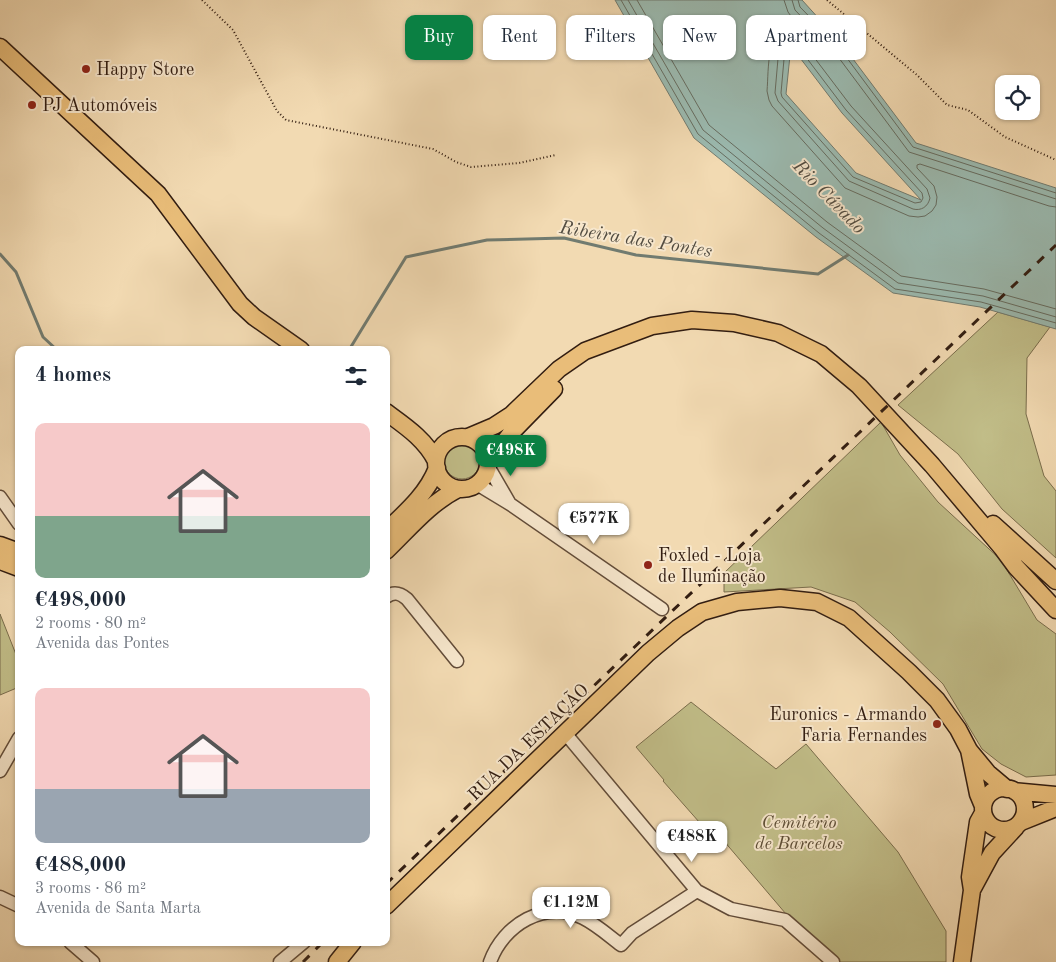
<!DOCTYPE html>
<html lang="en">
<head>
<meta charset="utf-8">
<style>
	:root { --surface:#fff; --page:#f2f2f3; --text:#1f2937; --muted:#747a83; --accent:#0b8043 }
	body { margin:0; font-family:"Old Standard TT",serif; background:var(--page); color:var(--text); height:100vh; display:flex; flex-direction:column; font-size:19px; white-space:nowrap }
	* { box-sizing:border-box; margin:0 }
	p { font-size:16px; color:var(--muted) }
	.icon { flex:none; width:28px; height:28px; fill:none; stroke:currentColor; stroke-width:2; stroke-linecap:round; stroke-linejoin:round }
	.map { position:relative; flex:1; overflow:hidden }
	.sheet { position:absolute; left:15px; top:346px; width:375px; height:600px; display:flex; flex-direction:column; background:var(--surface); border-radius:10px; box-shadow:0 1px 4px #0004 }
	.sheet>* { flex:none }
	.banner { position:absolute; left:405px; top:15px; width:475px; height:45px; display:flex; gap:10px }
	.tools { position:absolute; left:995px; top:75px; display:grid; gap:10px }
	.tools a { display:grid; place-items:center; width:45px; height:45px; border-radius:10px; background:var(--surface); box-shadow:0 1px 4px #0004; font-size:25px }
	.price { position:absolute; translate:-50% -42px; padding:0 11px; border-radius:10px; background:#fff; color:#222; font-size:16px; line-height:32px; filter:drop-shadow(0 1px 2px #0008) }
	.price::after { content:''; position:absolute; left:50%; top:30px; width:15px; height:11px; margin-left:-8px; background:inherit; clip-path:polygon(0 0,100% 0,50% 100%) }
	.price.on { background:var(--accent); color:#fff }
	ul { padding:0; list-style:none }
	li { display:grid; align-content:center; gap:10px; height:265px; padding:0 20px }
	li span { display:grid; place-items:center; height:155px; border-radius:10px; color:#555 }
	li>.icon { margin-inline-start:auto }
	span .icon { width:90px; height:90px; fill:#fffc; stroke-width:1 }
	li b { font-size:21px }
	h2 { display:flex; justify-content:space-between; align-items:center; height:60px; padding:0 20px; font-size:21px }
	.chip { padding:0 18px; border-radius:10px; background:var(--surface); box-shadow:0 1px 4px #0004; font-size:18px; line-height:45px }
	.chip.on { background:var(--accent); color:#fff }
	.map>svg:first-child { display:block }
	.green { fill:#c1bd88; stroke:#7a6d4c }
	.water { fill:#9bbab0; stroke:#717b70; fill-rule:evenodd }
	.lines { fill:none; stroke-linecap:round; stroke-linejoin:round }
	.shore { stroke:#666c60; stroke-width:1 }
	.stream { stroke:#717b70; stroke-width:3 }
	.minor-casing { stroke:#624c39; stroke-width:15 }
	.major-casing { stroke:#321d11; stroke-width:19 }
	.path { stroke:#321d11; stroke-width:2; stroke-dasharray:1 2.5; stroke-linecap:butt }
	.minor { stroke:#f7e7cd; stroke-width:12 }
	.major { stroke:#e9bd79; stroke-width:16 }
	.rail { stroke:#321d11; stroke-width:3; stroke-dasharray:9 9; stroke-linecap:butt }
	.poi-dot { fill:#8f2418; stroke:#f7e7cd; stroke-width:2 }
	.labels { text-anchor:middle; stroke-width:4; stroke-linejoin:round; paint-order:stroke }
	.poi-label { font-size:18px; fill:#321d11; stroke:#f7e7cd; text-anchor:start }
	.street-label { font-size:18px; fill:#321d11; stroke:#f7e7cd }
	.park-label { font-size:18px; font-style:italic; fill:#5d4d35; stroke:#f7e7cd }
	.water-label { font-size:19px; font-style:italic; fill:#524c41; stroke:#f7e7cd }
</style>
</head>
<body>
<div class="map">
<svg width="1056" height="962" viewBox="0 0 1056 962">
	<rect width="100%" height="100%" fill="#f2dab2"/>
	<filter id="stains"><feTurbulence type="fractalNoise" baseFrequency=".004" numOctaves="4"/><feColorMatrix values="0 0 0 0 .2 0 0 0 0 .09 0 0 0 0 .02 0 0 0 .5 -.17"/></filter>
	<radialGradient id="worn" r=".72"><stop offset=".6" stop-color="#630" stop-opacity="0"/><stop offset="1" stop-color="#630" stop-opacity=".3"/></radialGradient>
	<path class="green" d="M998,312l52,15 -23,31 -1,56 18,62 12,15v67l-54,-49 -44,-55 -60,-49z
		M881,422l19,33 38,47 63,58 36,60 19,14v141l-30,2 -25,-13 -19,-15 -39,-65 -53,-52 -35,-30 -44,-15 -87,5v-19z
		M444 461a18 18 0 1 1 36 0a18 18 0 1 1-36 0Z
		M0,614l19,48v25l-19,8z
		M691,702l85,67 30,-25 92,108 48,79v31h-109l-34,-28 -91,-107 -5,4 -44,-50 1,-1 -28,-33z"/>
	<path class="water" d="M615,0h187l39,43 75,100 140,45v141l-76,-22 -87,-14 -77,-56 -122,-99zM791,46l51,67 79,87 -65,-27 -70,-79z"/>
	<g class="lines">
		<path class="shore" d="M621,0l77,134 121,99 76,56 86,13 75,21
			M628,0l75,130 120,98 75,55 85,13 73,21
			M637,0l72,125 118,97 74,54 83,13 72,20
			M784,0l4,12 11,15 -2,2c-32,-4 -28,40 -30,62l2,9 3,6 73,82 64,28 9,1 7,-1 7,-5 4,-6 1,-8 -3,-11 -17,-18v-3l3,-1 129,42 7,1
			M792,0l3,10 38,40 76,102 147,47
			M798,0l2,7 38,39 75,101 143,46
			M794,36l7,4 50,66 76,83 3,9c-2,9 -9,13 -17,11l-64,-28 -71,-80 -3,-8 4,-46 5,-9z
			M789,42h4l3,2 50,66 76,83 1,5 -2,4 -6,1 -62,-26 -71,-80 -1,-4 4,-45z"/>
		<path class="stream" d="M0,254l16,18 27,65 14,13
			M349,350l57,-93 81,-17 77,-2 72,17 182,19 30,-19"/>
		<g class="minor-casing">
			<path id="minor" d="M488,466l22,38
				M477,484l33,20 152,105
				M0,497l19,27
				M386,597c8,-6 14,-4 21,2l50,62
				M565,733l132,158 34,18 54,11 48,42
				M0,771l19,-33
				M0,897l19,9
				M70,942l23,20
				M280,962l24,-20
				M490,962c13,-37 55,-63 93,-44 14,7 26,18 38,27l11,-12 65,-42"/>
		</g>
		<g class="major-casing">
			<path id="major" d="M0,47l158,147 82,110 14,13 47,33
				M386,412c19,14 39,27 50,49
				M436 463a26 26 0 1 1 52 0a26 26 0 1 1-52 0Z
				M468,437l26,-11 17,-11 48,-46 26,-18 67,-25 40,-6 42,3 44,10 43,21 38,32 73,79 70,83 14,19 40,43
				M489,462l22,-29 43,-44
				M993,524l63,57
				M386,531c20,-19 41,-37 51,-63
				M0,545l19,7
				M386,551c23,-22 44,-48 72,-62
				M0,561l19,7
				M969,750l9,44 5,12
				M983 809a21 21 0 1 1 42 0a21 21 0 1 1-42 0Z
				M1014,791l42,4
				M1021,822l35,-14
				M972,890l20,-37 24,-26
				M386,906l262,-253 30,-25 24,-16 35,-10 43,-4 37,4 32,16 60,54 28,28 21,29 11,21 19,23 19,16
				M337,962l16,-20
				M962,962l10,-72 -2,-13 8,-55 5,-9"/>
		</g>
		<path class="path" d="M202,0l31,30 44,81 9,9 147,29 23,13 15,5 48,-4 37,-8
			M827,0l90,75 30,30 21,5 37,27 51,23"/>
		<use href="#minor" class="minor"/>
		<use href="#major" class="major"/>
		<path class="rail" d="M386,884l670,-639
			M303,962l20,-20"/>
	</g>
	<g class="poi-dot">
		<circle cx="86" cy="69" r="5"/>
		<circle cx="32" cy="105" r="5"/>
		<circle cx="648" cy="565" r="5"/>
		<circle cx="937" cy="724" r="5"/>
	</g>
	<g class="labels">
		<g class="poi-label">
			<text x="96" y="75">Happy Store</text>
			<text x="42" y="111">PJ Automóveis</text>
			<text x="658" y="561">Foxled - Loja<tspan x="658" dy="21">de Iluminação</tspan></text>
			<text x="927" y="720" text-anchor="end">Euronics - Armando<tspan x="927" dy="21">Faria Fernandes</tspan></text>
		</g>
		<g class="street-label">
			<text transform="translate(528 742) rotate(-44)" y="6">RUA DA ESTAÇÃO</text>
		</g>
		<g class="park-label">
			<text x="799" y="828">Cemitério<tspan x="799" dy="21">de Barcelos</tspan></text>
		</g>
		<g class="water-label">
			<text transform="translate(830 196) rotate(46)" y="7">Rio Cávado</text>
			<text transform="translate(636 238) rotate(9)" y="7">Ribeira das Pontes</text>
		</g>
	</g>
	<rect width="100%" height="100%" filter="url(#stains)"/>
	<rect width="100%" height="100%" fill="url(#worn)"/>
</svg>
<div class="tools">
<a><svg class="icon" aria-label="locate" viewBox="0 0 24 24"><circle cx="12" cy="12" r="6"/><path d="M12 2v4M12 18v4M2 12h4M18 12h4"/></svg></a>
</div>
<b class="price on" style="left:511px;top:477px">€498K</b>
<b class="price" style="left:594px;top:545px">€577K</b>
<b class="price" style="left:692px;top:863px">€488K</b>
<b class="price" style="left:571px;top:929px">€1.12M</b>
<div class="banner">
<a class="chip on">Buy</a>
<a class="chip">Rent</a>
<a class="chip">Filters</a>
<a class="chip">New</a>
<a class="chip">Apartment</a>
</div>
<section class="sheet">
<h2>4 homes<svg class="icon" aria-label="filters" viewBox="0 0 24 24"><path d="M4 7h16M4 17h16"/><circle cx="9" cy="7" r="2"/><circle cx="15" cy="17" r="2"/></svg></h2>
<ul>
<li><span style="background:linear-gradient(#f6c9c9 60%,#7fa58c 0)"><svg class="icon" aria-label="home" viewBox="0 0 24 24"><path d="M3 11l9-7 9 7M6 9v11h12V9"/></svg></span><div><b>€498,000</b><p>2 rooms · 80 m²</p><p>Avenida das Pontes</p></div></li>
<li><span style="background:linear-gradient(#f6c9c9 65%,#9aa5b1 0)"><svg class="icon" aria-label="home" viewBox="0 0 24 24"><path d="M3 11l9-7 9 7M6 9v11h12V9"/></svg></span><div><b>€488,000</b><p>3 rooms · 86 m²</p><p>Avenida de Santa Marta</p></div></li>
</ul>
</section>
</div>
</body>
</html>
